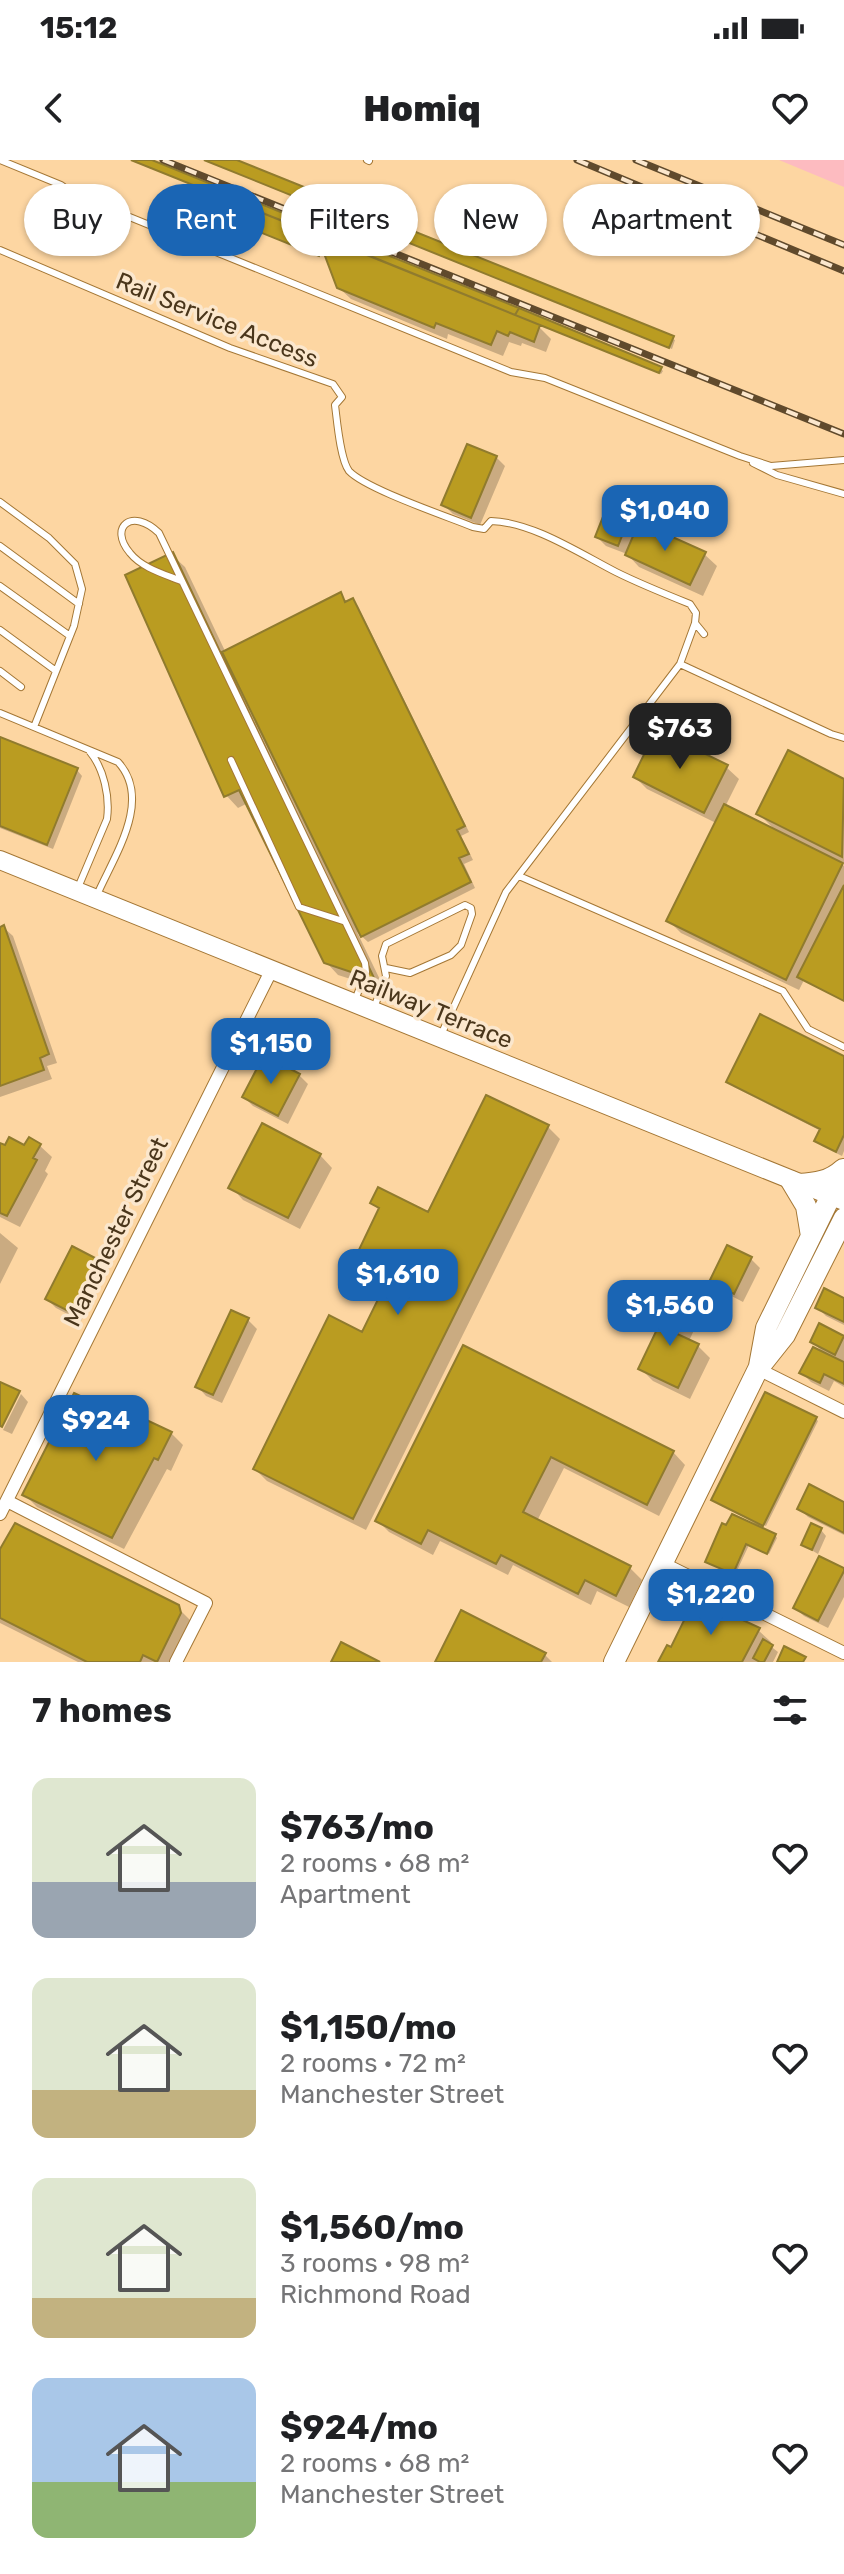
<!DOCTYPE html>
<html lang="en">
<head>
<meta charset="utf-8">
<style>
	:root { --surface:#fff; --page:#f6f6f6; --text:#202124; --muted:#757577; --accent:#1a65b4 }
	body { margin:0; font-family:Rubik,sans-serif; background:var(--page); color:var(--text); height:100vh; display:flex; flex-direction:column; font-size:30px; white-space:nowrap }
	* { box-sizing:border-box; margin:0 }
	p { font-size:26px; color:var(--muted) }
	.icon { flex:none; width:44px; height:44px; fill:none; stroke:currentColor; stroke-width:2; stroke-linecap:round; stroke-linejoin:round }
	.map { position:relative; height:1502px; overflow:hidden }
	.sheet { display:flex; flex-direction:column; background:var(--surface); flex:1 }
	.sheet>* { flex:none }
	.banner { position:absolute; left:24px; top:24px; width:796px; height:72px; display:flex; gap:16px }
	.price { position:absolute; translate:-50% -68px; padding:0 18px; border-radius:16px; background:var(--accent); color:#fff; font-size:26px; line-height:52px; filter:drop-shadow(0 2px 4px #0008) }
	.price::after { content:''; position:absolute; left:50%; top:48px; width:24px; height:18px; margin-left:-12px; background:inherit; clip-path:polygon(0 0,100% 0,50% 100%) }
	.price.on { background:#222; color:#fff }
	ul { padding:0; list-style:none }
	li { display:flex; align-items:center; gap:24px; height:200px; padding:0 32px }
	li span { display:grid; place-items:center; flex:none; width:224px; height:160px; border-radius:16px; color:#555 }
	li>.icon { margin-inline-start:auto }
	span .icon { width:96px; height:96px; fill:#fffc; stroke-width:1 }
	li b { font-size:34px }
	h2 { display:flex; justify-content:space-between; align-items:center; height:96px; padding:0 32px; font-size:34px }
	.tag { padding:0 28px; border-radius:36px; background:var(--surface); box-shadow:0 2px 6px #0004; font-size:28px; line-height:72px }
	.tag.on { background:var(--accent); color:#fff }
	.status { display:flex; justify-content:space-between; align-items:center; height:56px; padding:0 40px; background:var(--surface); direction:ltr }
	.status svg { height:22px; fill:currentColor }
	header { display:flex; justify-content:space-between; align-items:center; height:104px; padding:0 32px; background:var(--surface); font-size:36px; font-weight:800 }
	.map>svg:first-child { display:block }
	.green { fill:#fdbbc0 }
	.shadow { fill:#0003 }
	.building { fill:#ba9c21; stroke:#907b2e; stroke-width:2 }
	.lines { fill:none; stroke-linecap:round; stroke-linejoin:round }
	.service-casing { stroke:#a47735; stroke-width:8 }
	.minor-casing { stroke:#a47735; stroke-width:14 }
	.secondary-casing { stroke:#a47735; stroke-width:20 }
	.primary-casing { stroke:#a47735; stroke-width:22 }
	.service { stroke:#fff; stroke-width:6 }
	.minor { stroke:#fff; stroke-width:12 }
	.secondary { stroke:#fff; stroke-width:18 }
	.primary { stroke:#fff; stroke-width:20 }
	.rail-casing { stroke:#604a2c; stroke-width:7 }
	.rail { stroke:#fbe7cd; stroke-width:4; stroke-dasharray:12; stroke-linecap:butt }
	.labels { text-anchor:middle; stroke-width:7; stroke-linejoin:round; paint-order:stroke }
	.street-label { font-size:24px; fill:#4a361b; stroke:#fbe7cd }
</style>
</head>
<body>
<div class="status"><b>15:12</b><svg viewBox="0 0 49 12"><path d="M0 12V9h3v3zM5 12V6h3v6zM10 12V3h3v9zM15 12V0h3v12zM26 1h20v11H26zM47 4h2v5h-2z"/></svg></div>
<header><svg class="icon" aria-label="back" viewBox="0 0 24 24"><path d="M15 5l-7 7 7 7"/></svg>Homiq<svg class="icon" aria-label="heart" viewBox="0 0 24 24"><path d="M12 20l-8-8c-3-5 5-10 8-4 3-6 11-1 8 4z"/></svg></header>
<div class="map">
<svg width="844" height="1502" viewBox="0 0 844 1502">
	<rect width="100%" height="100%" fill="#fdd6a2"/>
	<path class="green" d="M779,0h65v27z"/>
	<path class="shadow" d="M131,0h15l514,208 3,3 -2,3 -126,-51 16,16 -5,13 -24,-9 -1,3 -12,-4 -6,14 -55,-22 -1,5 -96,-40 -13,-12 -14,-38 -3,7 -91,-37 -2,-2 6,-16z
		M204,0h27l444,180 -3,9z
		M496,297l9,9 -25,59 -27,-11 -9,-9z
		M630,355l9,9 65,30 13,12 -14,30 -64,-29 -12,-13 -21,-8 -9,-9z
		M172,395l13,12 41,86 114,-58 7,8 6,-3 5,6 111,226 -8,4 12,24 -9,4 11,24 -107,54 -11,-10 28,58 -47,-15 -12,-13 -78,-159 -10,5 -12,-13z
		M0,579l77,31 5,6 -29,73 -53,-21z
		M789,593l55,28v82l-5,-2 5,5v135l-40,-21 -5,10 -118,-57 -12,-12 47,-98 -69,-34 -12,-12 91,-10 13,12 -14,28 51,24 -18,-18z
		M4,768l9,8 44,127 -10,3 5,13 -52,18v-168z
		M844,898v93l-2,5 -20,-10 -6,-6 5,-9 -87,-44 -6,-5z
		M299,915l9,9 -20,40 -35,-18 -9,-9z
		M548,967l12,12 -194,391 -99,-49 -12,-12 108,-135 28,-56 -21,-10 -12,-13 22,-44 -8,-8 57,11z
		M0,985l6,3 33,-3 13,12 -7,14 3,3 -28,53 -20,-10z
		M320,995l12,13 -32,61 -57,-29 -12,-13z
		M0,1073l18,15 -18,36z
		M751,1099l9,9 -17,34 -23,-12 -9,-8z
		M98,1102l9,8 -26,51 -25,-13 -9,-9z
		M674,1138l14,7 12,12 -11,24 8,4 13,13 -20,41 -37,-18 -12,-12z
		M844,1140v25l-18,-9 -9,-9z
		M248,1160l9,9 -35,74 -16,-7 -8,-9z
		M820,1166l24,12v49l-10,-6 -5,10 -18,-9 -9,-9 23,-19 -13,-12z
		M464,1187l209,105 12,13 -26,51 -95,-48 -27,53 93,47 12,12 -13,27 -32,-16 -6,14 -78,-40 -5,10 -68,-34 -7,14 -44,-23 -12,-12z
		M21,1234l7,8 -16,32 -9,-4z
		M816,1259l2,2 -52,105 -50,-24z
		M171,1273l12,12 -12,26 -4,-2 -43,80 -87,-42 -12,-12z
		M844,1344v31l-36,-18 -9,-9z
		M723,1366l52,9 2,3 -8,16 -20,-9 -14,30 -26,-11z
		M821,1370l5,6 -8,18 -15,-9z
		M0,1394l177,53 13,13 2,7 -17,35h-97l-78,-39z
		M844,1411v26l-16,31 -24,-12 -9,-8z
		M758,1470l13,12 -2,3 9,7 -5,10h-113l12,-13z
		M544,1494l8,8h-115z"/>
	<path class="building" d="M131,0h21l178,72 -3,7z
		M204,0h33l437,176 -5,12z
		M232,41l94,37 -7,18 -94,-38z
		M330,72l189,76 -4,7 -188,-76z
		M326,78l214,87 -6,17 -24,-10 -2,4 -11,-5 -6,14 -55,-22 -2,5 -97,-40 -15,-40z
		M519,148l143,59 -3,6 -144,-58z
		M467,284l30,12 -26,62 -30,-13z
		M608,344l23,9 -13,33 -23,-9z
		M639,362l67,30 -16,33 -65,-30z
		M173,392l202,428 -51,-17 -85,-173 -15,7 -99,-222z
		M341,432l4,10 8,-4 112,228 -8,4 12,24 -10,4 12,24 -110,55 -139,-285z
		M656,570l72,35 -24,48 -71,-36z
		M0,577l78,31 -31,77 -47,-19z
		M788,590l56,29 -2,78 -86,-43z
		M724,644l119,59 -57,117 -120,-59z
		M844,725v116l-47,-24z
		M4,765l45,129 -9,4 4,12 -44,16v-159z
		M760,854l84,42v79l-8,17 -22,-11 6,-12 -94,-47z
		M264,895l36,19 -22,42 -36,-19z
		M486,935l63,30 -196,394 -100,-50 76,-154 33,17 29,-59 -35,-17 23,-48 -9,-5 8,-16 50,25z
		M262,963l59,31 -33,64 -60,-30z
		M9,977l15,8 5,-8 12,7 -8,14 4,2 -30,56 -7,-3v-70l5,2z
		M727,1085l25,12 -18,37 -25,-12z
		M72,1086l27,14 -27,53 -27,-14z
		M824,1128l20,10v24l-29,-14z
		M673,1136l16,7 -14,30 24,11 -21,44 -40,-19z
		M231,1150l18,8 -36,77 -18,-8z
		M819,1163l25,13 -9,19 -25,-13z
		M463,1185l211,106 -27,54 -96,-48 -28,55 108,54 -15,30 -31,-16 -7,14 -77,-39 -5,9 -68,-34 -7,14 -46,-23z
		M813,1187l31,15v22l-20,-10 -4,9 -21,-10z
		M0,1222l20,9 -18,36 -2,-1z
		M765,1232l52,25 -54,109 -52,-26z
		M74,1233l23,11 3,-6 72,34 -14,28 -4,-2 -42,80 -90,-43z
		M809,1324l35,18v31l-47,-24z
		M732,1354l44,20 -9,20 -21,-10 -13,30 -28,-12 17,-39 4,2z
		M15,1363l164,82 2,8 -24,49 -14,-7 -3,7h-53l-87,-44v-69z
		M811,1363l11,5 -10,22 -11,-5z
		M819,1396l25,12v3l-26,50 -25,-13z
		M695,1438l65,30 -18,34h-84l9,-17 4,2z
		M461,1450l85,43 -5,9h-106z
		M763,1479l10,6 -9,17h-4l-7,-4z
		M341,1482l39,20h-49z
		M784,1486l22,11 -3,5h-26z"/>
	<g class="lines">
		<g class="service-casing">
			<path id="service" d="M0,0l61,25 12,9 438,178 34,6 195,78 31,10 73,-6
				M367,0l2,1
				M0,90l230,98 103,36 9,13 -7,8c2,15 5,54 14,66 17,18 97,45 124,56l11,2 7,-8c41,1 88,32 125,51 24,12 49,22 74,32l6,9 -1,10 9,11
				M753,303l24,12 67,19
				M0,342l49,36 26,26 7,25 -8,37 -40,101
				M0,386l79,58
				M181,421c-17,-7 -39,-13 -51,-28 -22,-26 2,-46 29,-20l206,430 1,9 -11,28
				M0,426l70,50
				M0,470l56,41
				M680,504l15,-41
				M0,511l21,16
				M0,553l118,49c35,38 -4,94 -21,133
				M231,600l68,147 44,14
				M519,716l264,115 25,38 36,18
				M77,730l30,-71c3,-22 -3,-50 -17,-67
				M374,848l12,-32 -4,-20 4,-12 79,-39 6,3 1,6 -11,31 -10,10 -41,18 -24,-5
				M441,875l65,-143 174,-228 151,70 13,4"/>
		</g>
		<g class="minor-casing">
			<path id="minor" d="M758,1209l86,43
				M7,1341l199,102 -30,59
				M0,1354l272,-545
				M662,1403l182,90"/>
		</g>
		<g class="secondary-casing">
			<path id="secondary" d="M0,700l844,341"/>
		</g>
		<g class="primary-casing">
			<path id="primary" d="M791,1021l15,25 5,30
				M799,1024c17,-1 31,-3 44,-15
				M759,1206l7,-38 78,-159
				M614,1502l144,-293 27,-34 59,-117"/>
		</g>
		<use href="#service" class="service"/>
		<use href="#minor" class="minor"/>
		<use href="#secondary" class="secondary"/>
		<use href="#primary" class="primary"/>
		<g class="rail-casing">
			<path id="rail" d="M163,0l681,274
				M577,0l267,111
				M636,0l208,85"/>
		</g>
		<use href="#rail" class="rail"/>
	</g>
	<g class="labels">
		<g class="street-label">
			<text transform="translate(217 160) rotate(22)" y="8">Rail Service Access</text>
			<text transform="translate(431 849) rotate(22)" y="8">Railway Terrace</text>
			<text transform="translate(116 1072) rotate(-64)" y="8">Manchester Street</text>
		</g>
	</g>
</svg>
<b class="price" style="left:665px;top:393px">$1,040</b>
<b class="price on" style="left:680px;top:611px">$763</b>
<b class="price" style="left:271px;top:926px">$1,150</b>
<b class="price" style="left:398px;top:1157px">$1,610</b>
<b class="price" style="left:670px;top:1188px">$1,560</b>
<b class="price" style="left:96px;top:1303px">$924</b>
<b class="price" style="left:711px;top:1477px">$1,220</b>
<div class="banner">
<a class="tag">Buy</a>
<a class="tag on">Rent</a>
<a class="tag">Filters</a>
<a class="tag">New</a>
<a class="tag">Apartment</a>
</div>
</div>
<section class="sheet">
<h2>7 homes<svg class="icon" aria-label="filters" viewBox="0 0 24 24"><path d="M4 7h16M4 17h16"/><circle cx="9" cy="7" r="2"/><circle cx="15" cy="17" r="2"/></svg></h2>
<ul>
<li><span style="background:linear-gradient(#dfe7d0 65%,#9aa5b1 0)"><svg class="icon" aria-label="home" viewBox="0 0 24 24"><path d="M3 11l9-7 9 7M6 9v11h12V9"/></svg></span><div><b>$763/mo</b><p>2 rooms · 68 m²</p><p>Apartment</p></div><svg class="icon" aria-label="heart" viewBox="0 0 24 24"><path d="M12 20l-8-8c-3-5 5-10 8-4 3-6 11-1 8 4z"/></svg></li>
<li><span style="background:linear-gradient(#dfe7d0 70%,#c2b280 0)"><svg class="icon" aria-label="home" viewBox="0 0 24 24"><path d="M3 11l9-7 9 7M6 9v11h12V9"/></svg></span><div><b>$1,150/mo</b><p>2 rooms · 72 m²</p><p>Manchester Street</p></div><svg class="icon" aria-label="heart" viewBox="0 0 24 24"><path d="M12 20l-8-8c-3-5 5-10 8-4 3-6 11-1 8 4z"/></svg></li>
<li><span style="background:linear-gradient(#dfe7d0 75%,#c2b280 0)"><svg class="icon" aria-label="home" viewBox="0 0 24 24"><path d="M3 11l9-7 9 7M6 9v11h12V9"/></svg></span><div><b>$1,560/mo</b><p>3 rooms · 98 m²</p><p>Richmond Road</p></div><svg class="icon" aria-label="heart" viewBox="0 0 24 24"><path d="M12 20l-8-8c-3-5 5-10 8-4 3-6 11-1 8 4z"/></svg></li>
<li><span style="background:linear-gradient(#a9c7e8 65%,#8fb573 0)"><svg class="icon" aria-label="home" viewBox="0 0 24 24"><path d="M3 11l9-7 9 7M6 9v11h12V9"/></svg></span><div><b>$924/mo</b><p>2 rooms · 68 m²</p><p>Manchester Street</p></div><svg class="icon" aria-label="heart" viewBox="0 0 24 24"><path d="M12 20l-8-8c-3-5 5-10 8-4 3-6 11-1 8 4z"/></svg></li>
</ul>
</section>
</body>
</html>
